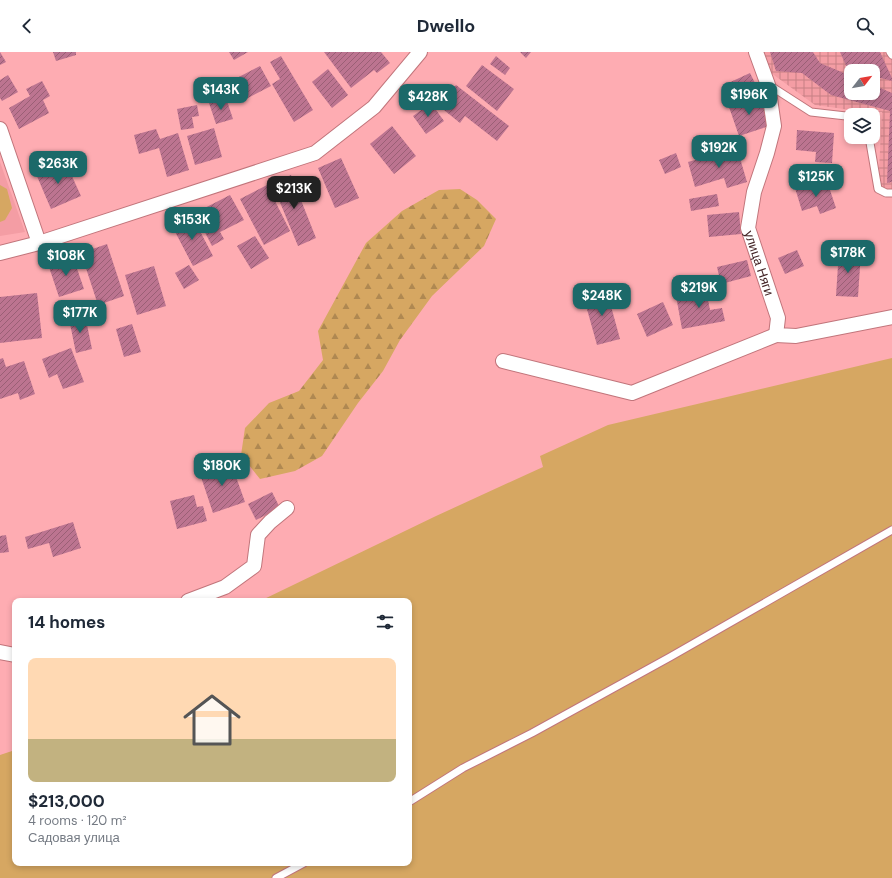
<!DOCTYPE html>
<html lang="en">
<head>
<meta charset="utf-8">
<style>
	:root { --surface:#fff; --page:#f2f2f3; --text:#1f2937; --muted:#747a83; --accent:#1c6969 }
	body { margin:0; font-family:"DM Sans",sans-serif; background:var(--page); color:var(--text); height:100vh; display:flex; flex-direction:column; font-size:15px; white-space:nowrap }
	* { box-sizing:border-box; margin:0 }
	p { font-size:13px; color:var(--muted) }
	.icon { flex:none; width:22px; height:22px; fill:none; stroke:currentColor; stroke-width:2; stroke-linecap:round; stroke-linejoin:round }
	.map { position:relative; flex:1; overflow:hidden }
	.drawer { position:absolute; left:12px; top:546px; width:400px; height:268px; display:flex; flex-direction:column; background:var(--surface); border-radius:8px; box-shadow:0 2px 6px #0003 }
	.drawer>* { flex:none }
	.needle { width:26px; rotate:59deg }
	.tools { position:absolute; left:844px; top:12px; display:grid; gap:8px }
	.tools a { display:grid; place-items:center; width:36px; height:36px; border-radius:8px; background:var(--surface); box-shadow:0 2px 6px #0003; font-size:20px }
	.price { position:absolute; translate:-50% -34px; padding:0 9px; border-radius:8px; background:var(--accent); color:#fff; font-size:13px; line-height:26px; filter:drop-shadow(0 1px 2px #0008) }
	.price::after { content:''; position:absolute; left:50%; top:24px; width:12px; height:9px; margin-left:-6px; background:inherit; clip-path:polygon(0 0,100% 0,50% 100%) }
	.price.on { background:#222; color:#fff }
	ul { padding:0; list-style:none }
	li { display:grid; align-content:center; gap:8px; height:212px; padding:0 16px }
	li span { display:grid; place-items:center; height:124px; border-radius:8px; color:#555 }
	li>.icon { margin-inline-start:auto }
	span .icon { width:72px; height:72px; fill:#fffc; stroke-width:1 }
	li b { font-size:17px }
	h2 { display:flex; justify-content:space-between; align-items:center; height:48px; padding:0 16px; font-size:17px }
	header { display:flex; justify-content:space-between; align-items:center; height:52px; padding:0 16px; background:var(--surface); font-size:18px; font-weight:700 }
	.map>svg:first-child { display:block }
	.built { fill:#f49da4 }
	.industrial { fill:url(#industrial-grid); fill-rule:evenodd }
	.green { fill:#d6a762 }
	.forest { fill:url(#forest-firs) }
	.building { fill:url(#building-hatch) }
	.lines { fill:none; stroke-linecap:round; stroke-linejoin:round }
	.service-casing { stroke:#c1757b; stroke-width:9 }
	.minor-casing { stroke:#c1757b; stroke-width:16 }
	.service { stroke:#fff; stroke-width:7 }
	.minor { stroke:#fff; stroke-width:14 }
	.labels { text-anchor:middle; stroke-width:3; stroke-linejoin:round; paint-order:stroke }
	.street-label { font-size:13px; fill:#432426; stroke:#f6c4c7 }
</style>
</head>
<body>
<header><svg class="icon" aria-label="back" viewBox="0 0 24 24"><path d="M15 5l-7 7 7 7"/></svg>Dwello<svg class="icon" aria-label="search" viewBox="0 0 24 24"><circle cx="10" cy="10" r="6"/><path d="M15 15l6 6"/></svg></header>
<div class="map">
<svg width="892" height="826" viewBox="0 0 892 826">
	<defs>
		<pattern id="industrial-grid" width="8" height="8" patternUnits="userSpaceOnUse"><rect width="8" height="8" fill="#f49da4"/><path d="M0 4h8M4 0v8" fill="none" stroke="#c78085"/></pattern>
		<pattern id="forest-firs" width="22" height="20" patternUnits="userSpaceOnUse"><rect width="22" height="20" fill="#d6a762"/><path d="M5 1l3.5 6h-7zM16 11l3.5 6h-7z" fill="#af8851"/></pattern>
		<pattern id="building-hatch" width="6" height="6" patternUnits="userSpaceOnUse"><rect width="6" height="6" fill="#bc7490"/><path d="M-1 1l2-2M0 6l6-6M5 7l2-2" fill="none" stroke="#9a5f75"/></pattern>
	</defs>
	<rect width="100%" height="100%" fill="#feacb2"/>
	<path class="built" d="M0,110l25,70 -25,4z"/>
	<path class="industrial" d="M761,0h131v137h-14l4,-77 -31,-2 -36,-5 -48,-35zM851,19h22v22h-22z"/>
	<path class="green" d="M0,133l7,4 5,19 -7,12 -5,2z
		M892,306v520h-892v-123l15,-5v113h394v-262h-149l176,-85 107,-49 -3,-11 68,-31z"/>
	<path class="forest" d="M460,137l17,11 19,19 -12,27 -52,50 -32,44 -17,31 -25,32 -36,53 -27,15 -35,8 -19,-24 4,-27 24,-25 30,-12 24,-31 -5,-29 48,-88 36,-32 37,-21z"/>
	<path class="building" d="M0,0l6,10 -6,3z
		M53,0h23v3l-20,6z
		M229,0h19l-14,8z
		M324,0h57l9,11 -13,10 -3,-3 -23,18z
		M520,0h11l-5,6z
		M770,0h43l7,11 31,13v17h22v-8l19,8v89l-5,1 3,-72 -59,-16 -29,-22 -26,-2z
		M840,0h40l12,26v3l-19,-5v-5h-16l-10,-3z
		M281,4l32,54 -19,12 -22,-38 8,-5 -10,-17z
		M496,4l14,12 -5,7 -15,-11z
		M482,13l32,24 -17,22 -31,-25z
		M260,14l11,20 -27,14 -11,-20z
		M328,17l20,26 -16,13 -20,-26z
		M750,21l10,20 -27,12 -9,-20z
		M8,23l10,17 -16,9 -2,-3v-18z
		M42,29l8,15 -7,4 6,13 -30,16 -10,-21 21,-12 -4,-7z
		M456,33l53,41 -12,15 -32,-25 -5,7 -21,-17z
		M760,45l9,29 -30,10 -10,-29z
		M226,46l7,21 -17,5 -7,-21z
		M431,51l13,18 -18,13 -13,-18z
		M197,53l2,11 -7,1 2,11 -13,2 -4,-21z
		M392,74l24,30 -22,18 -24,-30z
		M214,76l8,29 -27,8 -8,-29z
		M156,77l4,10 18,-6 11,37 -22,7 -8,-29 -20,6 -5,-19z
		M797,78l37,3 -2,30 -17,-1 1,-10 -20,-2z
		M737,96l10,34 -20,6 -3,-10 -29,9 -7,-25z
		M676,101l5,14 -16,7 -6,-14z
		M341,106l18,40 -24,10 -17,-40z
		M65,109l16,35 -30,13 -15,-35z
		M291,123l25,63 -18,8 -26,-63z
		M813,130l2,6 13,-4 8,24 -16,6 -3,-8 -15,5 -7,-23z
		M267,133l23,46 -26,14 -24,-46z
		M717,142l2,12 -28,5 -2,-12z
		M230,143l14,25 -24,12 4,7 -12,7 -17,-33z
		M739,160l2,22 -32,3 -2,-22z
		M192,164l21,40 -20,10 -21,-40z
		M255,184l14,22 -18,11 -14,-23z
		M107,192l17,52 -26,9 -17,-52z
		M797,198l7,16 -19,8 -7,-16z
		M839,198l22,2 -3,45 -22,-1z
		M73,205l11,32 -25,8 -11,-33z
		M747,208l4,16 -30,8 -4,-17z
		M189,213l10,15 -15,9 -9,-16z
		M154,214l12,40 -29,9 -12,-40z
		M606,236l14,51 -23,6 -14,-50z
		M718,236l1,10 -11,2 2,10 12,-2 3,13 -43,8 -6,-33z
		M37,241l5,45 -42,5v-46z
		M663,250l10,23 -26,12 -10,-23z
		M85,263l7,34 -16,4 -7,-34z
		M132,272l9,28 -17,5 -8,-28z
		M71,296l13,34 -21,7 -6,-15 -8,4 -7,-19z
		M3,306l3,9 18,-6 11,33 -15,6 -2,-7 -18,6v-40z
		M230,408l15,42 -32,11 -14,-42z
		M272,440l8,16 -24,12 -8,-16z
		M194,443l3,12 6,-1 4,15 -30,8 -7,-28z
		M73,470l8,26 -28,9 -4,-14 -21,6 -3,-12z
		M6,483l3,17 -9,1v-17z"/>
	<g class="lines">
		<g class="service-casing">
			<path id="service" d="M890,0l2,3
				M769,33l42,27 35,4 5,2
				M869,85l9,52 8,4h6
				M409,750l54,-34 69,-35 138,-76 222,-127
				M276,826l28,-15"/>
		</g>
		<g class="minor-casing">
			<g id="minor">
				<path id="s1" d="M756,0l12,33 6,41 -7,27 -13,39 -6,36 30,90 -2,17 20,1 96,-19"/>
				<path d="M0,77l39,114"/>
				<path d="M0,201l39,-10 276,-90 59,-46 46,-55"/>
				<path d="M503,309l129,32 144,-58"/>
				<path d="M188,549l37,-14 29,-21 4,-31 12,-13 17,-14"/>
				<path d="M0,600l15,3"/>
			</g>
		</g>
		<use href="#service" class="service"/>
		<use href="#minor" class="minor"/>
	</g>
	<g class="labels">
		<g class="street-label">
			<text dy="5" stroke="none"><textPath href="#s1" startOffset="219">улица Няги</textPath></text>
		</g>
	</g>
</svg>
<div class="tools">
<a><svg class="needle" viewBox="-14 -14 28 28"><path d="M0-13l5 13h-10z" fill="#e53935"/><path d="M0 13l5-13h-10z" fill="#747a83"/></svg></a>
<a><svg class="icon" aria-label="layers" viewBox="0 0 24 24"><path d="M12 4l9 5-9 5-9-5zM3 14l9 5 9-5"/></svg></a>
</div>
<b class="price" style="left:221px;top:59px">$143K</b>
<b class="price" style="left:749px;top:64px">$196K</b>
<b class="price" style="left:428px;top:66px">$428K</b>
<b class="price" style="left:719px;top:117px">$192K</b>
<b class="price" style="left:58px;top:133px">$263K</b>
<b class="price" style="left:816px;top:146px">$125K</b>
<b class="price on" style="left:294px;top:158px">$213K</b>
<b class="price" style="left:192px;top:189px">$153K</b>
<b class="price" style="left:848px;top:222px">$178K</b>
<b class="price" style="left:66px;top:225px">$108K</b>
<b class="price" style="left:699px;top:257px">$219K</b>
<b class="price" style="left:602px;top:265px">$248K</b>
<b class="price" style="left:80px;top:282px">$177K</b>
<b class="price" style="left:222px;top:435px">$180K</b>
<section class="drawer">
<h2>14 homes<svg class="icon" aria-label="filters" viewBox="0 0 24 24"><path d="M4 7h16M4 17h16"/><circle cx="9" cy="7" r="2"/><circle cx="15" cy="17" r="2"/></svg></h2>
<ul>
<li><span style="background:linear-gradient(#ffd9b3 65%,#c2b280 0)"><svg class="icon" aria-label="home" viewBox="0 0 24 24"><path d="M3 11l9-7 9 7M6 9v11h12V9"/></svg></span><div><b>$213,000</b><p>4 rooms · 120 m²</p><p>Садовая улица</p></div></li>
</ul>
</section>
</div>
</body>
</html>
